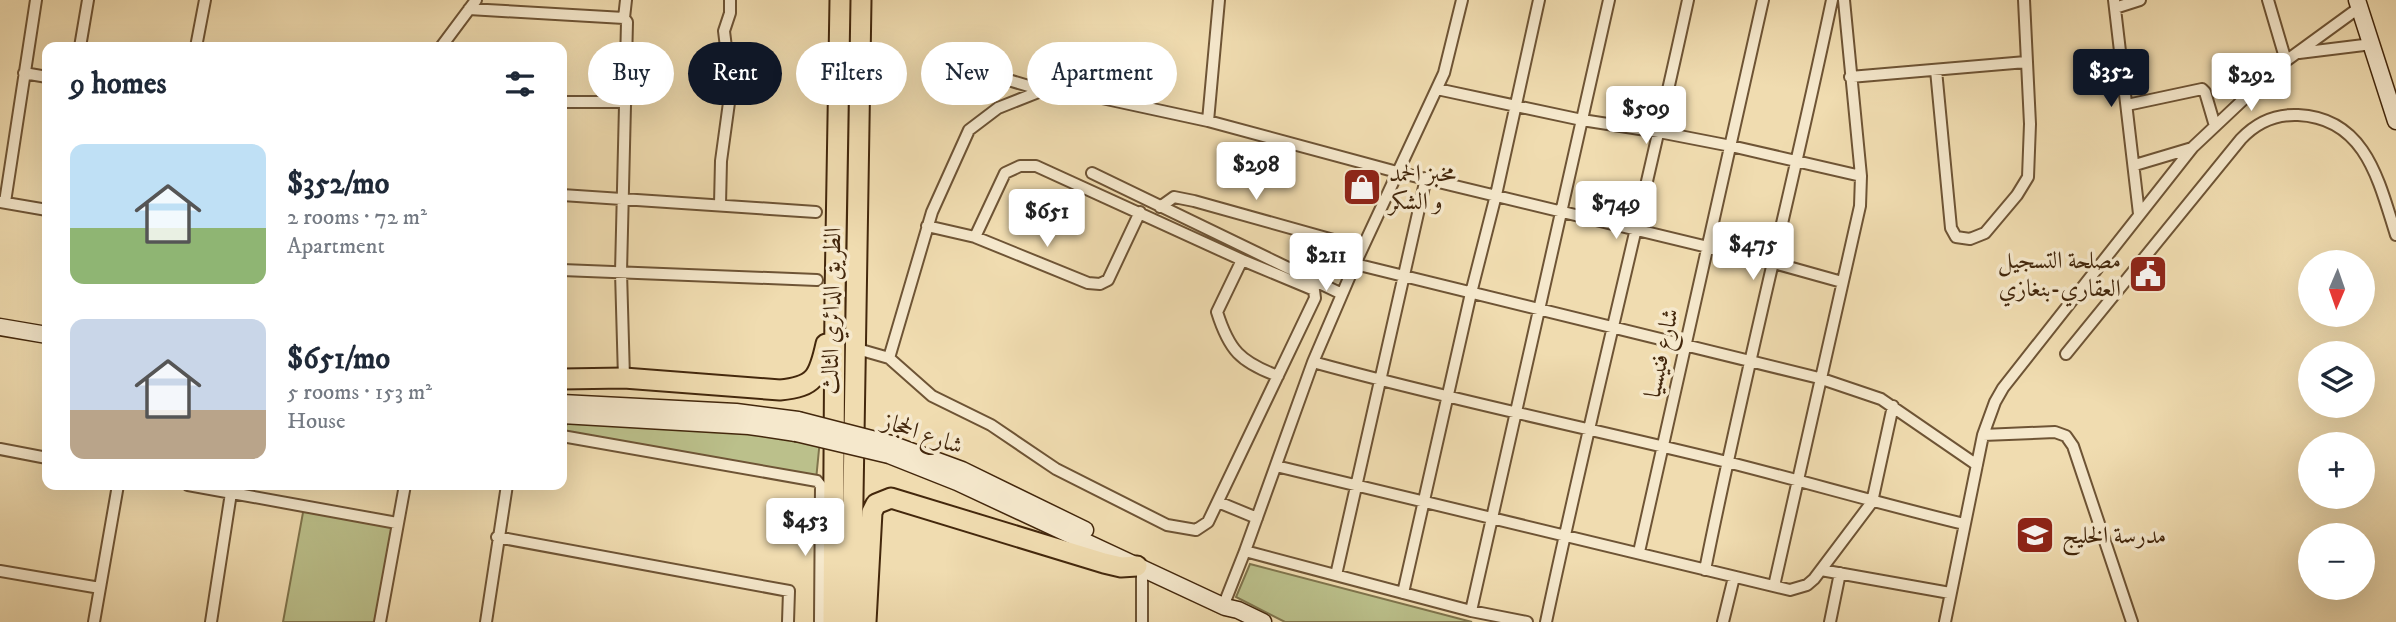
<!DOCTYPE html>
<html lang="en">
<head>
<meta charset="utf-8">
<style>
	:root { --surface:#fff; --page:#f2f2f3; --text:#1f2937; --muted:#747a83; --accent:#111827 }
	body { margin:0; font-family:"IM FELL DW Pica",Amiri,serif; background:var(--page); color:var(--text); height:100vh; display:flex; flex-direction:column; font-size:26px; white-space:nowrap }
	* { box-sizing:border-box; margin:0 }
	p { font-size:23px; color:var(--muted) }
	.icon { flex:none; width:38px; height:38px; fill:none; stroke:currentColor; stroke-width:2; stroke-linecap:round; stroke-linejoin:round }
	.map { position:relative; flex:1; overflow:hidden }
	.side { position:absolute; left:42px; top:42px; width:525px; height:448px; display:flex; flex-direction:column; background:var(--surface); border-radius:14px; box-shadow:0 7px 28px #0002 }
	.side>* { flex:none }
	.top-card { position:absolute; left:588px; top:42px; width:665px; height:63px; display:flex; gap:14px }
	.needle { width:46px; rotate:182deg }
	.buttons { position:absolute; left:2298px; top:250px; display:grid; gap:14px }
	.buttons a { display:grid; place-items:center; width:77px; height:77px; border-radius:50%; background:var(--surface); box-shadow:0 7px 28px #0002; font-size:35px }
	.price { position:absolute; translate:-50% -60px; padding:0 16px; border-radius:7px; background:#fff; color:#222; font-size:23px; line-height:46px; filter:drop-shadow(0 2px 4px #0008) }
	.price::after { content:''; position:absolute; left:50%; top:42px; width:21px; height:16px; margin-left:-10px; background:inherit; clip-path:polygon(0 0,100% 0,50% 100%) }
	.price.current { background:var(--accent); color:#fff }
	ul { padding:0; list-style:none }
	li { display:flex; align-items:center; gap:21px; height:175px; padding:0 28px }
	li span { display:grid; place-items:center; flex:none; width:196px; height:140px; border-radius:14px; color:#555 }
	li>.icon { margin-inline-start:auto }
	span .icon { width:84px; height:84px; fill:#fffc; stroke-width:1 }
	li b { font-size:30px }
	h2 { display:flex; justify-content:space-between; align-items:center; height:84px; padding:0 28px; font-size:30px }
	.chip { padding:0 24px; border-radius:32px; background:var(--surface); box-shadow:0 7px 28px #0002; font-size:24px; line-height:63px }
	.chip.current { background:var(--accent); color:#fff }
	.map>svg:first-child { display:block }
	.green { fill:#bbc08b; stroke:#7f744c; stroke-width:2 }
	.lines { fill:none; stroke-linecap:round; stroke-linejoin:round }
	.street-casing { stroke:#6e5435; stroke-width:14 }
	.secondary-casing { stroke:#43270c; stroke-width:19 }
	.highway-casing { stroke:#43270c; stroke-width:23 }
	.street { stroke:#f5e8cc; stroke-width:10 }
	.secondary { stroke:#f5e8cc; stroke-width:16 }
	.highway { stroke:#f0dcb0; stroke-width:19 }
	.secondary-bridge-casing { stroke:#43270c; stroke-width:19; stroke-linecap:butt }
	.secondary-bridge { stroke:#f5e8cc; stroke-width:16 }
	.labels { text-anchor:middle; stroke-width:7; stroke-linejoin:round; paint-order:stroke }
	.poi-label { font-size:24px; fill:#43270c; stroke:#f5e8cc; text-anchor:start }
	.street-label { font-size:24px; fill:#43270c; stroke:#f5e8cc }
</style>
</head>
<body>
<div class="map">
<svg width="2396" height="622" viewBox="0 0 2396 622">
	<rect width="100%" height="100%" fill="#f0dcb0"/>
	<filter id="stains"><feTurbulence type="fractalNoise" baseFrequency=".00286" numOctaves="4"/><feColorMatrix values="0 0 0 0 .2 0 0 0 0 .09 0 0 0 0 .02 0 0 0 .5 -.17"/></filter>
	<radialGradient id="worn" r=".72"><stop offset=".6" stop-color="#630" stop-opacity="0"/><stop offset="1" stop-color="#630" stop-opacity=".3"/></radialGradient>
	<path class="green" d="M569,416l251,23 -4,41 -253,-43z
		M304,507l92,16 -16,99h-97z
		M1250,564l222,58h-187l-49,-25z"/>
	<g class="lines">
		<g class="street-casing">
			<path id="street" d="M2114,0l25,214
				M2268,0l18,61
				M2115,8l25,-8
				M469,9l155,9
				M80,47l8,-47
				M196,47l9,-47
				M441,47l35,-47
				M2299,53l73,-9
				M1936,70l15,158 5,9 14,2 15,-6 32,-38 11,-18 2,-53 -6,-124
				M978,71l64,19
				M24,73l23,4
				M1850,77l176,-15
				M1437,89l145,31 77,12 72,14 130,30
				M562,102h64
				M2127,105l75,-16 3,3 10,34
				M1208,121l11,-121
				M2135,165l57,-17
				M1092,173l250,121
				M562,195l254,17
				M0,202l47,8
				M5,202l31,-202
				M720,204l1,-43 10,-73 -7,-57 6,-18v-13
				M1160,207l14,-10 20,4 168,47
				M927,226l48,11 113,46 12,1 8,-4 32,-68
				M1242,260l-25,52c12,38 23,50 61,64
				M1355,264l464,114 62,21 96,66
				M562,270l255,10
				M854,348l35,10 43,38 59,29 65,44 111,56 29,5 12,-8 107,-224 -1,-8 -72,-30 -206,-94h-16l-15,7 -30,64
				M2066,354l175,-215c16,-17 34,-25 57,-24 68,3 81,67 98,120
				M889,358l43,-146 37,-82 29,-22 53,-21 157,34 189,51 377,91 68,19
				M1313,362c137,38 276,66 414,100 79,20 158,43 237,62
				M624,378l-3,-106 6,-250 -3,-4 2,-18
				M1983,435l72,-3 11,4 7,10 59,176
				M562,436l255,45 4,5 -1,136
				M0,449l47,9
				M1276,466l514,124 17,-5 7,-6 58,-77 21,-96
				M188,485l209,38
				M1218,502l39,16
				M497,537l292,54 -1,31
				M1245,551l226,60 56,11
				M1639,552l124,-552
				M1705,570c38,-191 87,-379 127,-570
				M1821,570l129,23
				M0,571l100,17
				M1336,575l90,-397
				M1774,586l86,-380 1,-30 -17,-176
				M1403,593l68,-300 25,-98 43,-195
				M1226,599l19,-48 68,-189 42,-98 89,-191 18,-73
				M1471,611l138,-611
				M94,622l24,-137
				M211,622l20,-129
				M380,622l25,-137
				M486,622l21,-137
				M1142,622v-54
				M1546,622c44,-208 97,-414 142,-622
				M1723,622l11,-45
				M1830,622l10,-49
				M1945,622l38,-187 12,-33 8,-14 190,-241 86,-81 81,-59"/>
		</g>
		<g class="secondary-casing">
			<path id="secondary" d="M2357,0l39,121
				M0,327l47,8
				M562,403l174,9 62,8
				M562,415l187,11 47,7
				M891,444l71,26 123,60
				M889,455l68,27 268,125 13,3 25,12"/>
		</g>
		<g class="highway-casing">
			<path id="highway" d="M562,379l62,-1 156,12c35,-3 39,-14 46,-46
				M833,622l2,-325 5,-297
				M851,622l10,-622
				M866,622l6,-110 4,-8 15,-6 213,65 17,4 16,-1"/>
		</g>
		<use href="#street" class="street"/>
		<use href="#secondary" class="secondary"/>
		<use href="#highway" class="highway"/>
		<g class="secondary-bridge-casing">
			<path id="secondary-bridge" d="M798,420l93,24
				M796,433l93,22"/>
		</g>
		<use href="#secondary-bridge" class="secondary-bridge"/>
	</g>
	<defs>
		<g id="shop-square" transform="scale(2.0125)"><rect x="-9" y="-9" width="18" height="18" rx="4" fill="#8f2418" stroke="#f5e8cc"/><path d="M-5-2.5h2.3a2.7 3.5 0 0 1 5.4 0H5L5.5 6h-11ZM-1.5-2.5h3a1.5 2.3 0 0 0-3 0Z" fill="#fff"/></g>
		<g id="civic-square" transform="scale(2.0125)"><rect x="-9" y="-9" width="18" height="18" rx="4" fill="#8f2418" stroke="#f5e8cc"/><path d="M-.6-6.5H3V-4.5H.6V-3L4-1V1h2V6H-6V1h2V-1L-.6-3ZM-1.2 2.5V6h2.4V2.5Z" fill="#fff"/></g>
		<g id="school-square" transform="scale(2.0125)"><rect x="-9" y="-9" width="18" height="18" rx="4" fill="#8f2418" stroke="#f5e8cc"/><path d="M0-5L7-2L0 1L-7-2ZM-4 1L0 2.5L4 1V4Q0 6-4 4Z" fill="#fff"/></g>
	</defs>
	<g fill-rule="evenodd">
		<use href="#shop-square" x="1362" y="187"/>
		<use href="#civic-square" x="2148" y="274"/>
		<use href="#school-square" x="2035" y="535"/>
	</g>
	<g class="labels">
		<g class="poi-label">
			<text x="1389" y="181">مخبز الحمد<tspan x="1389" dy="28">و الشكر</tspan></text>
			<text x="2121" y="268" text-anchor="end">مصلحة التسجيل<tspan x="2121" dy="28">العقاري-بنغازي</tspan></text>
			<text x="2062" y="543">مدرسة الخليج</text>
		</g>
		<g class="street-label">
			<text transform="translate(831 311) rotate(-89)" y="8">الطريق الدائري الثالث</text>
			<text transform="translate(1661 353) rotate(-78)" y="8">شارع فنيسيا</text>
			<text transform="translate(923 433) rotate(19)" y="8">شارع الحجاز</text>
		</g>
	</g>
	<rect width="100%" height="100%" filter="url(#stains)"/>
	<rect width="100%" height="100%" fill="url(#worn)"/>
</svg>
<div class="buttons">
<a><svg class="needle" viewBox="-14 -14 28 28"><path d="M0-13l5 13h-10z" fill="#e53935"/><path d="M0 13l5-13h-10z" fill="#747a83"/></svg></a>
<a><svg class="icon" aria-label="layers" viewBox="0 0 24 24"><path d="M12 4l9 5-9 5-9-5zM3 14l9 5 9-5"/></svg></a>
<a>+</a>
<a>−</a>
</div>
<b class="price current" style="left:2111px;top:109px">$352</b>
<b class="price" style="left:2251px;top:113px">$292</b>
<b class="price" style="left:1646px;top:146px">$509</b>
<b class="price" style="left:1256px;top:202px">$298</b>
<b class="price" style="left:1616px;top:241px">$749</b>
<b class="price" style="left:1047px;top:249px">$651</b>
<b class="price" style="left:1753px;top:282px">$475</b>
<b class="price" style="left:1326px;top:293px">$211</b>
<b class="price" style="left:805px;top:558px">$453</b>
<div class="top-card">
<a class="chip">Buy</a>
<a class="chip current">Rent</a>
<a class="chip">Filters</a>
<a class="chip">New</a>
<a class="chip">Apartment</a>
</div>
<section class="side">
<h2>9 homes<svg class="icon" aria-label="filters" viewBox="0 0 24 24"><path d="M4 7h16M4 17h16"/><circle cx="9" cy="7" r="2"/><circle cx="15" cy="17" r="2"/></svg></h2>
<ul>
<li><span style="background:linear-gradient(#bfe0f5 60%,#8fb573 0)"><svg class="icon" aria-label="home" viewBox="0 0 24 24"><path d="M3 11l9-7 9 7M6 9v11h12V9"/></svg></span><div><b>$352/mo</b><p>2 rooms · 72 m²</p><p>Apartment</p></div></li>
<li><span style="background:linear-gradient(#c9d6e8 65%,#b9a48a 0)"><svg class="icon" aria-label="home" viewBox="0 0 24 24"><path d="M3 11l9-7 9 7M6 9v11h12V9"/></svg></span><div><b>$651/mo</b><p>5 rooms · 153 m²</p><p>House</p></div></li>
</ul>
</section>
</div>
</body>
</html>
